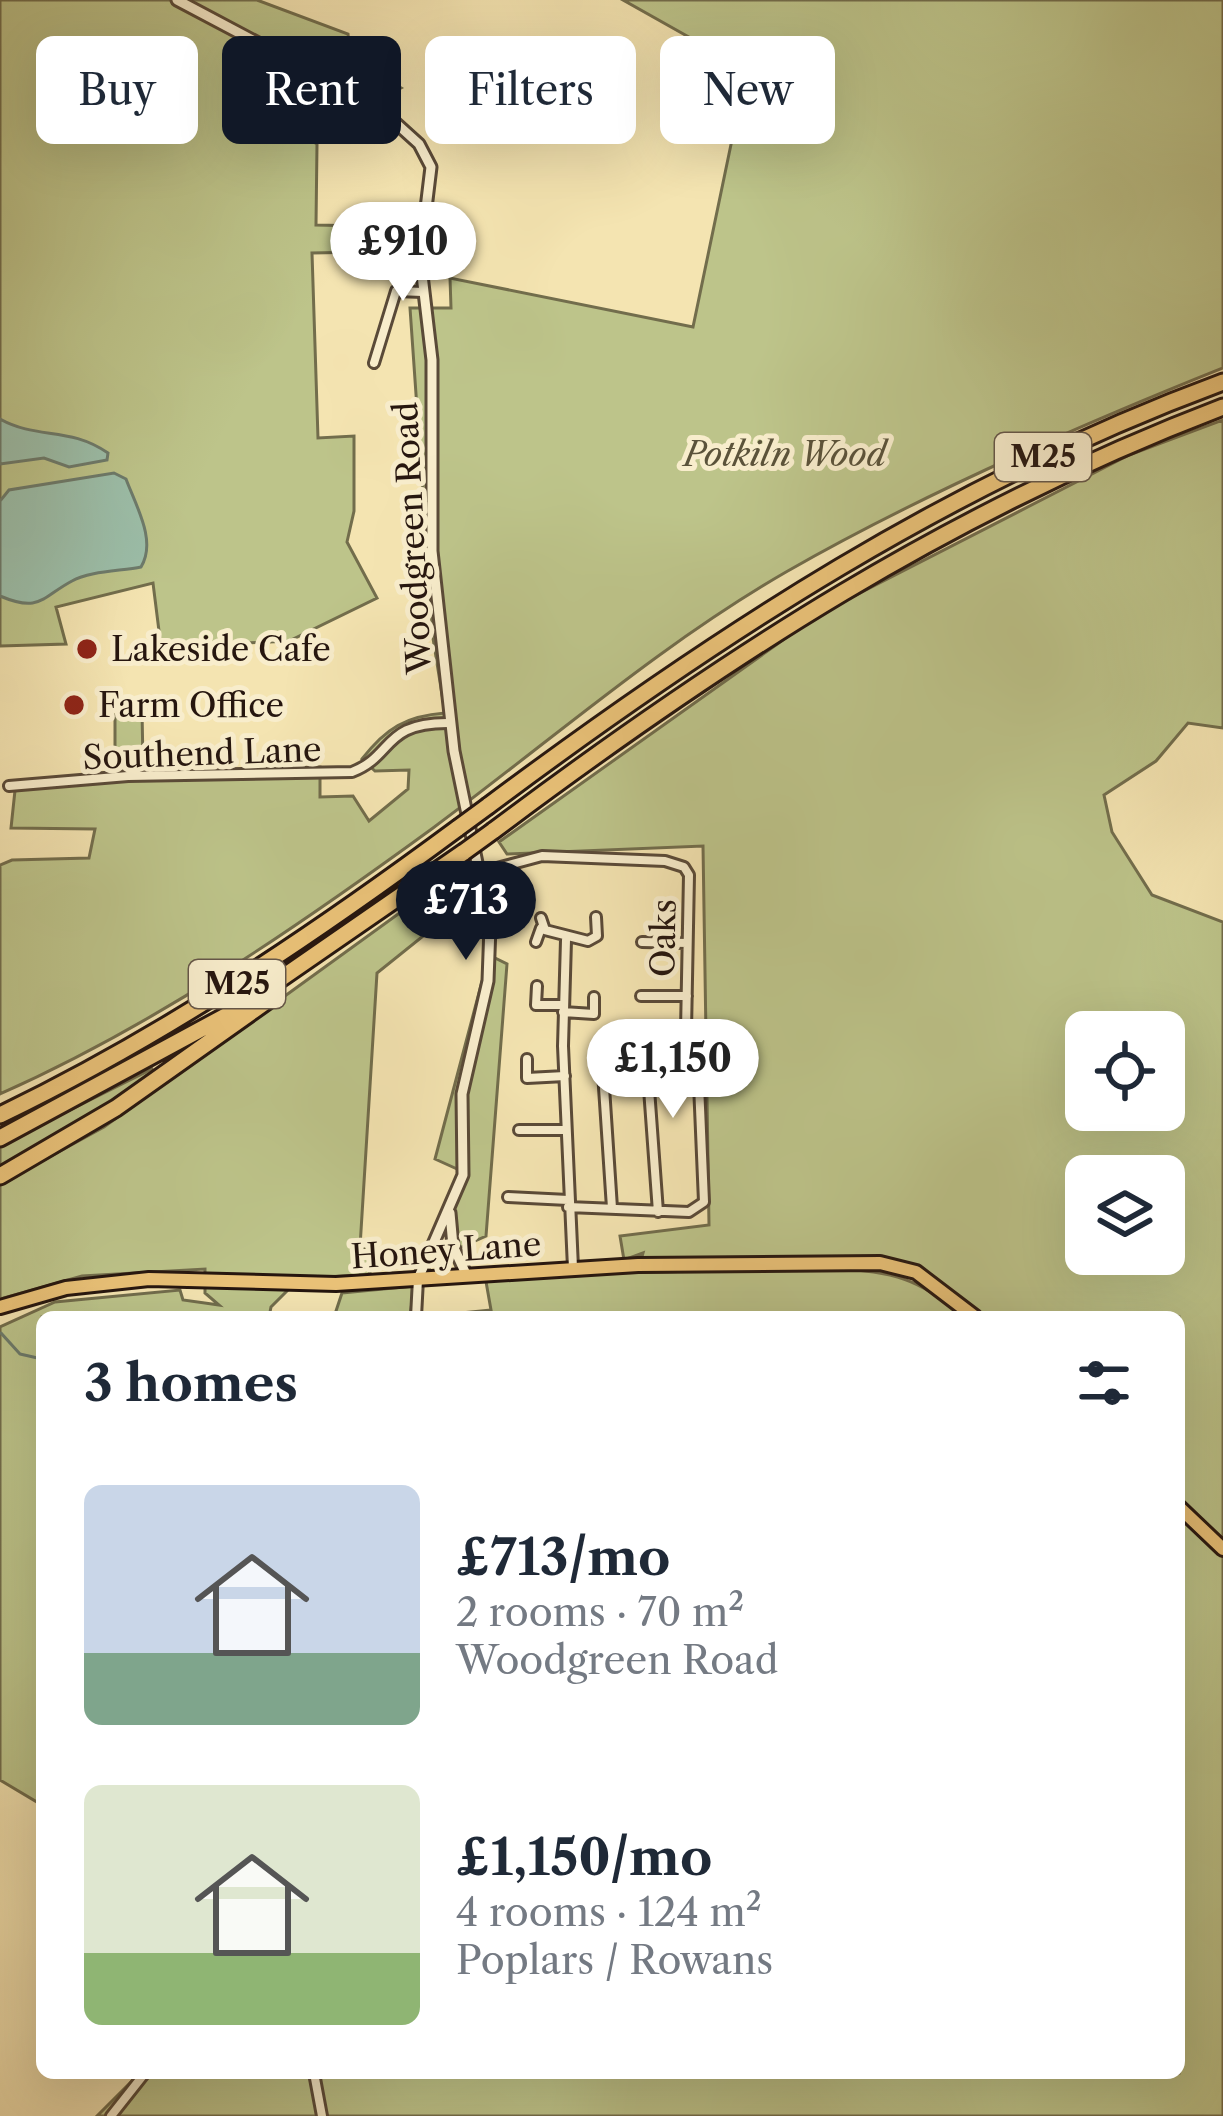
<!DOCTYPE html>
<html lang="en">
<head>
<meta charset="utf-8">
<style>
	:root { --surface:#fff; --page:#f2f2f3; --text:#1f2937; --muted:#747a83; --accent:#111827 }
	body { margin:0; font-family:"Libre Caslon Text",serif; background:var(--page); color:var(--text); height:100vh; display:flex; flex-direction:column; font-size:45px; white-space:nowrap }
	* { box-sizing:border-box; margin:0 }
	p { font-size:39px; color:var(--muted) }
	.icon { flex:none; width:66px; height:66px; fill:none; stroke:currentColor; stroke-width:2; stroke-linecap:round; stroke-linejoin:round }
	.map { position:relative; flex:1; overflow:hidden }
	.panel { position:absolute; left:36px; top:1311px; width:1149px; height:768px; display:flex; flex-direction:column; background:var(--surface); border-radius:18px; box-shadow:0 12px 48px #0002 }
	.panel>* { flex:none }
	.hud { position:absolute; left:36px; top:36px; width:1152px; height:108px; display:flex; gap:24px }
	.controls { position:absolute; left:1065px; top:1011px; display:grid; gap:24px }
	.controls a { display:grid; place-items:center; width:120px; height:120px; border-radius:18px; background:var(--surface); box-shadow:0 12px 48px #0002; font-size:60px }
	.price { position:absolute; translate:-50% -102px; padding:0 27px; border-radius:42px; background:#fff; color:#222; font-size:39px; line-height:78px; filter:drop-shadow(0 3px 6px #0008) }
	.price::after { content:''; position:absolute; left:50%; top:72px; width:36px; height:27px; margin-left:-18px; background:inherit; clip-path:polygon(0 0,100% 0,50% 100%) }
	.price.selected { background:var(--accent); color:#fff }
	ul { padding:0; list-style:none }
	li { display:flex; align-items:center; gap:36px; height:300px; padding:0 48px }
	li span { display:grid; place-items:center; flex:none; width:336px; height:240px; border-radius:18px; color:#555 }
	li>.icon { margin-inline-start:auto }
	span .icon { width:144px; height:144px; fill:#fffc; stroke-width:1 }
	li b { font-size:51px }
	h2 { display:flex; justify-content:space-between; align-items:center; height:144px; padding:0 48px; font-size:51px }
	.tag { padding:0 42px; border-radius:18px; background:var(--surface); box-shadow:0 12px 48px #0002; font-size:42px; line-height:108px }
	.tag.selected { background:var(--accent); color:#fff }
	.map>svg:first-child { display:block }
	.green { fill:#bdc48a; stroke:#726d4c; stroke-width:3; fill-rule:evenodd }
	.water { fill:#9cbfaa; stroke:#6d7b6c; stroke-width:3 }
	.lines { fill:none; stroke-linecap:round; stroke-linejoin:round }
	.stream { stroke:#6d7b6c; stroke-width:3 }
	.minor-casing { stroke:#5a4a38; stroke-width:14 }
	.tertiary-casing { stroke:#5a4a38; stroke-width:15 }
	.primary-casing { stroke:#26160f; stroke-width:18 }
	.motorway-casing { stroke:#26160f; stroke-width:21 }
	.minor { stroke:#f8edcc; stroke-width:8 }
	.tertiary { stroke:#f8edcc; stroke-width:9 }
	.primary { stroke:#eac278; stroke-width:12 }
	.motorway { stroke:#eac278; stroke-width:15 }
	.motorway-bridge-casing { stroke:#26160f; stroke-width:21; stroke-linecap:butt }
	.motorway-bridge { stroke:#eac278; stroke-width:15 }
	.poi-dot { fill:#8f2418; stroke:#f8edcc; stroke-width:4.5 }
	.labels { text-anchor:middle; stroke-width:10; stroke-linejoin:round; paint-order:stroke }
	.shield { fill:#f8edcc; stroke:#655648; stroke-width:3 }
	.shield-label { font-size:30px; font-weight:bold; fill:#26160f }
	.park-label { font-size:33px; font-style:italic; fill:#5b533a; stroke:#f8edcc }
	.street-label { font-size:33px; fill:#26160f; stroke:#f8edcc }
	.poi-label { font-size:33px; fill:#26160f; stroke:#f8edcc; text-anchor:start }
</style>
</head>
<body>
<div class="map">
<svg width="1223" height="2116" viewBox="0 0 1223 2116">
	<rect width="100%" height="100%" fill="#f4e4b1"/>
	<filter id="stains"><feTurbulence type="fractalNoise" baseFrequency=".00167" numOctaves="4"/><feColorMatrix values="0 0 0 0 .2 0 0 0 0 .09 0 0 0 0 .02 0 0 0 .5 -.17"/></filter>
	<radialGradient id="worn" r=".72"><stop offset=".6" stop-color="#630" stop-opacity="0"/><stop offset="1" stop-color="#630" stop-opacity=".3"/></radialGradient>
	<path class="green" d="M0,0h257l91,34 2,23 51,31 -40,21 -52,-31 -29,8 -10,29 47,29 -1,81 47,1 2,26 -53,1 6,185 36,-2v75l-7,31 30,56 -88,43 -128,6 -8,-64 -97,24 10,37 -66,2z
		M623,0h600v368c-145,58 -301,126 -437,204 -125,72 -237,170 -353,256 -137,100 -278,197 -433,266v-229l12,-5 77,-2 6,-29 -84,-1 5,-47 304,-14v30l33,-1 16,25 39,-32 1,-19 -34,1 -13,-12c24,-31 44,-43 83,-46l-12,-75 -23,-330h41l-1,-30 243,49 51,-245 -9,-19z
		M1223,420v308l-35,-5 -32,38 -52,34 8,37 40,63 71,27v618l-44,-40v-183h-194l-67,-48 -57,-11 -220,2 2,-7 -19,7 -4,-24 89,-11 -6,-379 -196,8 -8,-12 322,-229 308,-158zM1086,1032h78v78h-78zM1086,1176h78v78h-78z
		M121,710l21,1 1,52 -5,4 -23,-7v-45z
		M470,862l8,30 -101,81 -17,274 21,9 -13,19 -68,3 -29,29 -2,10h-227v488l-42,-25v-453l55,-25 125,-12 3,10 36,5 -14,-12v-24l-123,7 -82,23v-115l104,-57z
		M489,955l18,9 -21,272 -29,13 -5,-38 16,-37 -33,-15z
		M152,1069l4,7 -156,93v-24z
		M834,1268c61,5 83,9 131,49h-544l70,-7 -6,-34z
		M414,1286l-4,31h-76l8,-24z
		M1179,1516l44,41v559h-1126l43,-43h1039z"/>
	<path class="water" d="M0,419c38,21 69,7 108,34l-1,7 -38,7 -25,-9 -44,6z
		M114,473l12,6c10,27 31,62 15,88 -19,4 -52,4 -69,14 -30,16 -32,32 -72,15v-95l9,-11z"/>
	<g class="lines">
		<path class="stream" d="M1,1333l19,21 22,5"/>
		<g class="minor-casing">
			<path id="minor" d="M374,363l22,-72 27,1
				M9,786l119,-10 224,-4c42,-16 30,-50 98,-49
				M482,872l60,-16 123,5 19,6 5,8 -3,156
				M541,918l4,12 43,11 9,-5 -1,-19
				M566,940l-3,106 10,222
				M536,942l5,-14
				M642,942l45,1
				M537,986l-1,19h28
				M641,996h46
				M563,1012l31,2v-17
				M645,1034l13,178
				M527,1059v19l38,-2
				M519,1130h47
				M508,1197l60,3
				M568,1207l121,5 15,-10 -7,-165 -5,-6 -91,11 11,166
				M416,1317l2,-38
				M314,2073l8,43
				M111,2116l34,-43"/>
		</g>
		<g class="tertiary-casing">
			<path id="tertiary" d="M177,0l200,106 42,38 12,23 -11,91 12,102v191l22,200 36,175 -2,55 -26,113 1,81 -45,104
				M450,1213l3,33 13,28"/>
		</g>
		<g class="primary-casing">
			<path id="primary" d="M0,1307l66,-19 83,-9 187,5 302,-19 242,-2 36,9 59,45
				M1179,1507l44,42"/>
		</g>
		<g class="motorway-casing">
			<path id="motorway" d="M488,806c230,-172 464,-324 735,-424
				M493,831c232,-174 457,-320 730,-424
				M0,1115c164,-79 312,-179 458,-287
				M0,1138l231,-125 233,-161
				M0,1176l116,-68 158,-112"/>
		</g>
		<use href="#minor" class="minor"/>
		<use href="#tertiary" class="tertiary"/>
		<use href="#primary" class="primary"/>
		<use href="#motorway" class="motorway"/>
		<g class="motorway-bridge-casing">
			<path id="motorway-bridge" d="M458,828l30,-22
				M464,852l29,-21"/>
		</g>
		<use href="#motorway-bridge" class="motorway-bridge"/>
	</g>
	<g class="poi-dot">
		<circle cx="87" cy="649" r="12"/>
		<circle cx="74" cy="705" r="12"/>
	</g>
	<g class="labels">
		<g class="shield">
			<rect x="995" y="433" width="96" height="48" rx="9"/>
			<rect x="189" y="960" width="96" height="48" rx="9"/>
		</g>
		<g class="shield-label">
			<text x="1043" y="467">M25</text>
			<text x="237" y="994">M25</text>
		</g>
		<g class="park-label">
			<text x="785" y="466">Potkiln Wood</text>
		</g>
		<g class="street-label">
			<text transform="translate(412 538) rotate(-93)" y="12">Woodgreen Road</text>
			<text transform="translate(202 753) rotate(-2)" y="12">Southend Lane</text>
			<text transform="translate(663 938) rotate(-89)" y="12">Oaks</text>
			<text transform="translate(446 1250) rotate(-4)" y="12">Honey Lane</text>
		</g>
		<g class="poi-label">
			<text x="111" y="661">Lakeside Cafe</text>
			<text x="98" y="717">Farm Office</text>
		</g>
	</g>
	<rect width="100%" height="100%" filter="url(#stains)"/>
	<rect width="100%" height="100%" fill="url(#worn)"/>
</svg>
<div class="controls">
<a><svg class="icon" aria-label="locate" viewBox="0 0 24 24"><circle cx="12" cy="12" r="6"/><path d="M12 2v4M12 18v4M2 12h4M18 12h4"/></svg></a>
<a><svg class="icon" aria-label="layers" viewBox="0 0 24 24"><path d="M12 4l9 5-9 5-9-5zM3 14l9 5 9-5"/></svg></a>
</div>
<b class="price" style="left:403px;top:304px">£910</b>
<b class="price selected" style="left:466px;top:963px">£713</b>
<b class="price" style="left:673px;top:1121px">£1,150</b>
<div class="hud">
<a class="tag">Buy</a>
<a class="tag selected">Rent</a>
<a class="tag">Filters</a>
<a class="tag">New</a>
</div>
<section class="panel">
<h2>3 homes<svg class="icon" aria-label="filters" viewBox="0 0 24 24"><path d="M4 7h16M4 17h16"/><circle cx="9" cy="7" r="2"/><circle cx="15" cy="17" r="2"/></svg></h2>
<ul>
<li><span style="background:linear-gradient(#c9d6e8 70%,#7fa58c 0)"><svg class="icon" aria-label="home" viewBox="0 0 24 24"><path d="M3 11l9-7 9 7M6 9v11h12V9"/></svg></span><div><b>£713/mo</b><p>2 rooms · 70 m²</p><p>Woodgreen Road</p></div></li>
<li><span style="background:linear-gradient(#dfe7d0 70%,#8fb573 0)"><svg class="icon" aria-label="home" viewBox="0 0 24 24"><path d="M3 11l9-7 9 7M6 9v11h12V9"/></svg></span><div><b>£1,150/mo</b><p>4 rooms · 124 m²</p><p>Poplars / Rowans</p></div></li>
</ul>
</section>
</div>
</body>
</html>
